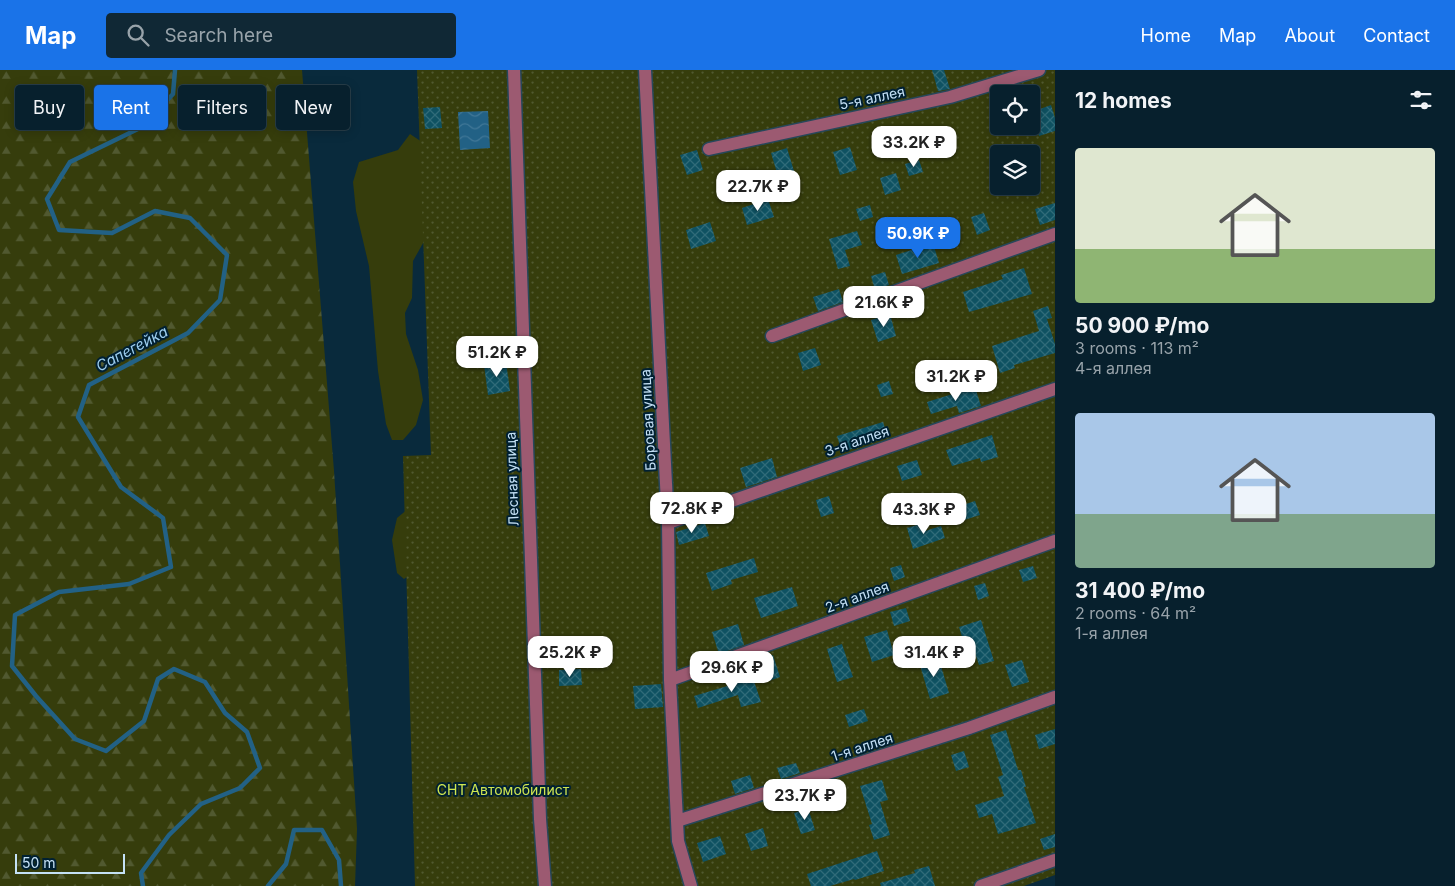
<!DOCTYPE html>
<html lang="en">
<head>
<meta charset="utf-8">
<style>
	:root { --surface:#07202d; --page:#102835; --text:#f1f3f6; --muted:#98a3aa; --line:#283e49; --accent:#1a73e8 }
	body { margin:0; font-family:Inter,sans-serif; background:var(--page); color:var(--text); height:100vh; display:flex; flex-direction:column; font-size:19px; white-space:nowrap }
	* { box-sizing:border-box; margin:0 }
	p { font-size:16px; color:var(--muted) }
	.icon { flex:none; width:28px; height:28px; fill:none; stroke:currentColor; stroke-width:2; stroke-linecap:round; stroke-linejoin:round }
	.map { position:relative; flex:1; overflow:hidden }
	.sheet { display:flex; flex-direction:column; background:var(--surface); width:400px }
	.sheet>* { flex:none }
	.top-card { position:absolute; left:15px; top:15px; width:475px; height:45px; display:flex; gap:10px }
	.tools { position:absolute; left:990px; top:15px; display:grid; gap:10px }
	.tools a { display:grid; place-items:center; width:50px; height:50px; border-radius:5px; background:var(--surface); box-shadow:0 2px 12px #0003,0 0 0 1px var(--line); font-size:25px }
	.scale { position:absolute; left:15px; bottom:12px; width:110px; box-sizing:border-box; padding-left:5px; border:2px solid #c4e1f6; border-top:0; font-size:14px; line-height:18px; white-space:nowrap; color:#c4e1f6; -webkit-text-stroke:4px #002032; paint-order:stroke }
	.price { position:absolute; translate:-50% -42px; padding:0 11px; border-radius:10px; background:#fff; color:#222; font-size:16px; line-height:32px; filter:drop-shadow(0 1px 2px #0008) }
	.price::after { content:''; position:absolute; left:50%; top:30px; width:15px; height:11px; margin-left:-8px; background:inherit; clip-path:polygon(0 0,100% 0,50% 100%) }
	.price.selected { background:var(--accent); color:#fff }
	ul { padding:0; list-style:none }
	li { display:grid; align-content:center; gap:10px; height:265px; padding:0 20px }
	li span { display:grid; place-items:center; height:155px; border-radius:5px; color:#555 }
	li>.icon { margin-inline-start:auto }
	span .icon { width:90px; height:90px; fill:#fffc; stroke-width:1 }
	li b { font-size:21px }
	h2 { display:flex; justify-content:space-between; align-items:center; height:60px; padding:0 20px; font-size:21px }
	.chip { padding:0 18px; border-radius:5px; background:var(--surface); box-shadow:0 2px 12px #0003,0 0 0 1px var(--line); font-size:18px; line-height:45px }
	.chip.selected { background:var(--accent); color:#fff }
	header { display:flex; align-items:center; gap:30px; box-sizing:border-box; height:70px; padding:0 25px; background:var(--accent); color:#fff }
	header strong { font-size:24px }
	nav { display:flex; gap:28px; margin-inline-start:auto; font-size:18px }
	.search { width:350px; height:45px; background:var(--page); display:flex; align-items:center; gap:12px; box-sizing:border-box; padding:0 18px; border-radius:5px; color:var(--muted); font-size:19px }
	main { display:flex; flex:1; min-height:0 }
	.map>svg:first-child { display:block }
	.grass { fill:#363d0c }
	.forest { fill:url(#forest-firs) }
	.garden { fill:url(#garden-dots); fill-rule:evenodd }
	.water { fill:url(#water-waves) }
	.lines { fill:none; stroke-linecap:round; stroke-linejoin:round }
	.stream { stroke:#226185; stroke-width:4.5 }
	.building { fill:url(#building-cross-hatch) }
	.minor-casing { stroke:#27475a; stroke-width:15 }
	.minor { stroke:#9c5a71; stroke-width:12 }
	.labels { text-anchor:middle; stroke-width:4; stroke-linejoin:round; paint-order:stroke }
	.street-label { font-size:14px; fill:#c4e1f6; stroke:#002032 }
	.park-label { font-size:14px; fill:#cfe651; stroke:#002032 }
	.water-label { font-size:15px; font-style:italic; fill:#9dceef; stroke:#002032 }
</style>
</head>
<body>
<header>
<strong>Map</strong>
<div class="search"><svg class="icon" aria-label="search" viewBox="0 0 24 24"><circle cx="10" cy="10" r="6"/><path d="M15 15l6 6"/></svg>Search here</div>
<nav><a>Home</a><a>Map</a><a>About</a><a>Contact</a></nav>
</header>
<main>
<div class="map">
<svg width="1055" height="816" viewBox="0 0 1055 816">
	<defs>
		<pattern id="forest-firs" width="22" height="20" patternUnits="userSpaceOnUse" patternTransform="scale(1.25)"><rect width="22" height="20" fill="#363d0c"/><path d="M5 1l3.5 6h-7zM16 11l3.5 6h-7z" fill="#515930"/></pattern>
		<pattern id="garden-dots" width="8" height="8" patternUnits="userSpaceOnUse" patternTransform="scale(1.25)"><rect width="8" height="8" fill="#363d0c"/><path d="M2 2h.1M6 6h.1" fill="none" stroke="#515930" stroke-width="1.8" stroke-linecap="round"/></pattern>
		<pattern id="water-waves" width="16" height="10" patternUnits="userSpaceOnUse" patternTransform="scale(1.25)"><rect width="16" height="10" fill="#226185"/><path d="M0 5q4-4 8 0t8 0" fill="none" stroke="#407797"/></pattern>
		<pattern id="building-cross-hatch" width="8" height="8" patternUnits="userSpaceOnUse" patternTransform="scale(1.25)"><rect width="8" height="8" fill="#0f5262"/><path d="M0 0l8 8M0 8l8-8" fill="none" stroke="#306b79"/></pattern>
	</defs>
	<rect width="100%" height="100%" fill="#092a3c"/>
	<path class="grass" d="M410,64l21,14 -4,88 -14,25 -1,37 -7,15 1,21 12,36 5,30 -7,25 -13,15h-11l-6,-16 -8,-53 -9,-105 -13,-55 -3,-29 6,-20 39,-12z
		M409,438l8,62 -13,9 -7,-6 -5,-33 5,-22z"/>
	<path class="forest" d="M0,0h302l32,401 23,358 -2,57h-355z"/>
	<path class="garden" d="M417,0h638v805l-31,11h-609l-12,-430 28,-1zM999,24h32v32h-32zM999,84h32v32h-32z"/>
	<path class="water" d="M488,41l2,37 -30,2 -2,-38z"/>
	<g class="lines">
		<path class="stream" d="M143,816l-2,-13 28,-38 32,-31 39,-16 20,-20 -13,-36 -22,-19 -20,-31 -31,-13 -16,10 -14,42 -38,30 -31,-12 -39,-43 -24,-30 3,-51 44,-23 70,-8 42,-17 -8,-49 -42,-31 -43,-70 11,-32 99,-52 32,-33 7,-45 -37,-37 -35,-7 -43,22 -53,-3 -12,-31 23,-37 72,-35 31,-33 2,-24
			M268,816l18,-22 8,-34h28l17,30 2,26"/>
	</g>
	<path class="building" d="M932,0h12l6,19 -12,2z
		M1051,35l4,13v13l-16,5 -7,-24z
		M440,37l2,21 -17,1 -2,-21z
		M850,77l7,23 -17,5 -7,-23z
		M787,78l7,23 -16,5 -7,-23z
		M697,80l6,20 -16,5 -7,-20z
		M919,90l4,12 -14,4 -4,-12z
		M896,103l5,17 -16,5 -5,-17z
		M768,129l6,18 -27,8 -5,-17z
		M1055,133v17l-15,5 -5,-16z
		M870,135l3,12 -13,4 -4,-12z
		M984,143l6,17 -13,5 -6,-18z
		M710,152l6,19 -25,8 -5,-19z
		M857,161l5,14 -17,5 5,16 -12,3 -9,-30z
		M933,173l6,20 -37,11 -6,-19z
		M1024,198l8,26 -63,18 -6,-20 40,-13 -2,-4z
		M885,202l4,13 -14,5 -4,-14z
		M839,219l4,13 -25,9 -5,-14z
		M1048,236l4,12 -5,1 8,25v9l-41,12 1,3 -15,5 -8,-27 47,-15 -6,-20z
		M890,244l6,22 -18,6 -7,-22z
		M815,278l6,17 -18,6 -5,-18z
		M506,292l4,29 -22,4 -4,-30z
		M889,311l4,13 -12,3 -4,-12z
		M975,317l6,19 -22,7 -2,-7 -26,8 -4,-12z
		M883,352l5,15 -46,15 -5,-16z
		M992,365l6,22 -17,5 -1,-4 -28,8 -6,-16z
		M772,388l5,19 -31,10 -6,-19z
		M917,390l5,15 -20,6 -5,-15z
		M829,426l5,17 -13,4 -5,-17z
		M975,431l5,14 -19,6 -4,-14z
		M705,453l4,13 -30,9 -3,-13z
		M923,453l2,8 16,-5 4,12 -32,11 -6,-21z
		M754,488l4,14 -27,8 1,4 -20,7 -6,-18z
		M901,495l4,12 -11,4 -4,-13z
		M1033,496l4,12 -14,4 -4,-12z
		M985,513l4,13 -11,4 -4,-14z
		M792,517l6,19 -37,12 -7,-20z
		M906,538l4,13 -16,5 -4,-14z
		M981,550l13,41 -15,4 -4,-12 -7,3 -9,-29z
		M738,554l6,21 -25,9 -7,-22z
		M887,560l7,25 -22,7 -8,-25z
		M842,574l11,33 -16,5 -10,-33z
		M773,585l7,22 -11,4 -7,-22z
		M938,586l11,37 -19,6 -11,-37z
		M1022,590l7,22 -17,5 -7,-22z
		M581,599l1,16 -23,1v-16z
		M752,605l9,27 -20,5 -3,-12 -40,13 -4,-12 40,-12 -1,-3z
		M661,614l2,23 -28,2 -2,-23z
		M864,639l4,12 -19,6 -4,-12z
		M1055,659v15l-16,5 -4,-14z
		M1006,660l12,40h3l5,17h-2l12,36 -38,11 -6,-20 -13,4 -4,-13 29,-9 -6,-19 5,-2 -13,-40z
		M964,681l5,16 -13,4 -5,-16z
		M796,693l4,10 -19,6 -4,-11z
		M750,705l4,13 -19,6 -4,-13z
		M882,710l6,20 -8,2 10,33 -16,5 -5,-15 3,-1 -12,-38z
		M808,738l7,22 -14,4 -7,-21z
		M763,758l5,18 -17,5 -6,-17z
		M1055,764v13l-11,3 -4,-11z
		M720,766l6,18 -23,8 -6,-19z
		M877,781l7,20 -29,9 -1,-1 -24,7h-19l-4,-12z
		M929,796l6,20h-54l-1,-3 35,-10 -1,-3z"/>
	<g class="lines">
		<g class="minor-casing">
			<path id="minor" d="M514,0l26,749 5,67
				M645,0l23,453 2,157 8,161 13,45
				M709,79l241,-52 89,-27
				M772,266l283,-102
				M668,453l387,-134
				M670,610l385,-139
				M677,751l292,-93 86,-31
				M981,816l74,-26"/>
		</g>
		<use href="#minor" class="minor"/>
	</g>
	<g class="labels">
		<g class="street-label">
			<text transform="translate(872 28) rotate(-12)" y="5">5-я аллея</text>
			<text transform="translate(648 350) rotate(-93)" y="5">Боровая улица</text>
			<text transform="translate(857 371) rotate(-19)" y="5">3-я аллея</text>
			<text transform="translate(512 409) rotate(-92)" y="5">Лесная улица</text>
			<text transform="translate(857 527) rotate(-20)" y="5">2-я аллея</text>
			<text transform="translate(862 677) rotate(-18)" y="5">1-я аллея</text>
		</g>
		<g class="park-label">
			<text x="503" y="725">СНТ Автомобилист</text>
		</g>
		<g class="water-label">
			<text transform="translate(132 279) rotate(-28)" y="5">Сапегейка</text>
		</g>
	</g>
</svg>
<div class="tools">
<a><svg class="icon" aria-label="locate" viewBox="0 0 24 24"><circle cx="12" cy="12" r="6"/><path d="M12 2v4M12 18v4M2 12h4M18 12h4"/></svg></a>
<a><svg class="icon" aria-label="layers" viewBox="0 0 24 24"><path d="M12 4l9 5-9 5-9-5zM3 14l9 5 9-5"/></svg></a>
</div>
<div class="scale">50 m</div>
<b class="price" style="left:914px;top:98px">33.2K ₽</b>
<b class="price" style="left:758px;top:142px">22.7K ₽</b>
<b class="price selected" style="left:918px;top:189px">50.9K ₽</b>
<b class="price" style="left:884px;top:258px">21.6K ₽</b>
<b class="price" style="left:497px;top:308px">51.2K ₽</b>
<b class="price" style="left:956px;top:332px">31.2K ₽</b>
<b class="price" style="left:692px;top:464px">72.8K ₽</b>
<b class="price" style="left:924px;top:465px">43.3K ₽</b>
<b class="price" style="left:570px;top:608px">25.2K ₽</b>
<b class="price" style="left:934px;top:608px">31.4K ₽</b>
<b class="price" style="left:732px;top:623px">29.6K ₽</b>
<b class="price" style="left:805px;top:751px">23.7K ₽</b>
<div class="top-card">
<a class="chip">Buy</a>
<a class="chip selected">Rent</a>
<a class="chip">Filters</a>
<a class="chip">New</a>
</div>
</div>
<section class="sheet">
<h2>12 homes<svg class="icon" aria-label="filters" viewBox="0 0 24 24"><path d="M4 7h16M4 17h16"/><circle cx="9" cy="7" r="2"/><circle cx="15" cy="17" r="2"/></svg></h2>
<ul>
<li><span style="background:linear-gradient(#dfe7d0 65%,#8fb573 0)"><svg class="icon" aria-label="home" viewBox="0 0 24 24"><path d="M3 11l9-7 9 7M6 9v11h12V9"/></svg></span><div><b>50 900 ₽/mo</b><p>3 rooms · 113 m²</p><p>4-я аллея</p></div></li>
<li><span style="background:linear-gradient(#a9c7e8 65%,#7fa58c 0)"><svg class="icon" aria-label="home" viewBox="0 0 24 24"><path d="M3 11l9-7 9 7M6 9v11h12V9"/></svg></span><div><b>31 400 ₽/mo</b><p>2 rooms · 64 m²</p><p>1-я аллея</p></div></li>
</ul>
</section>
</main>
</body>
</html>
